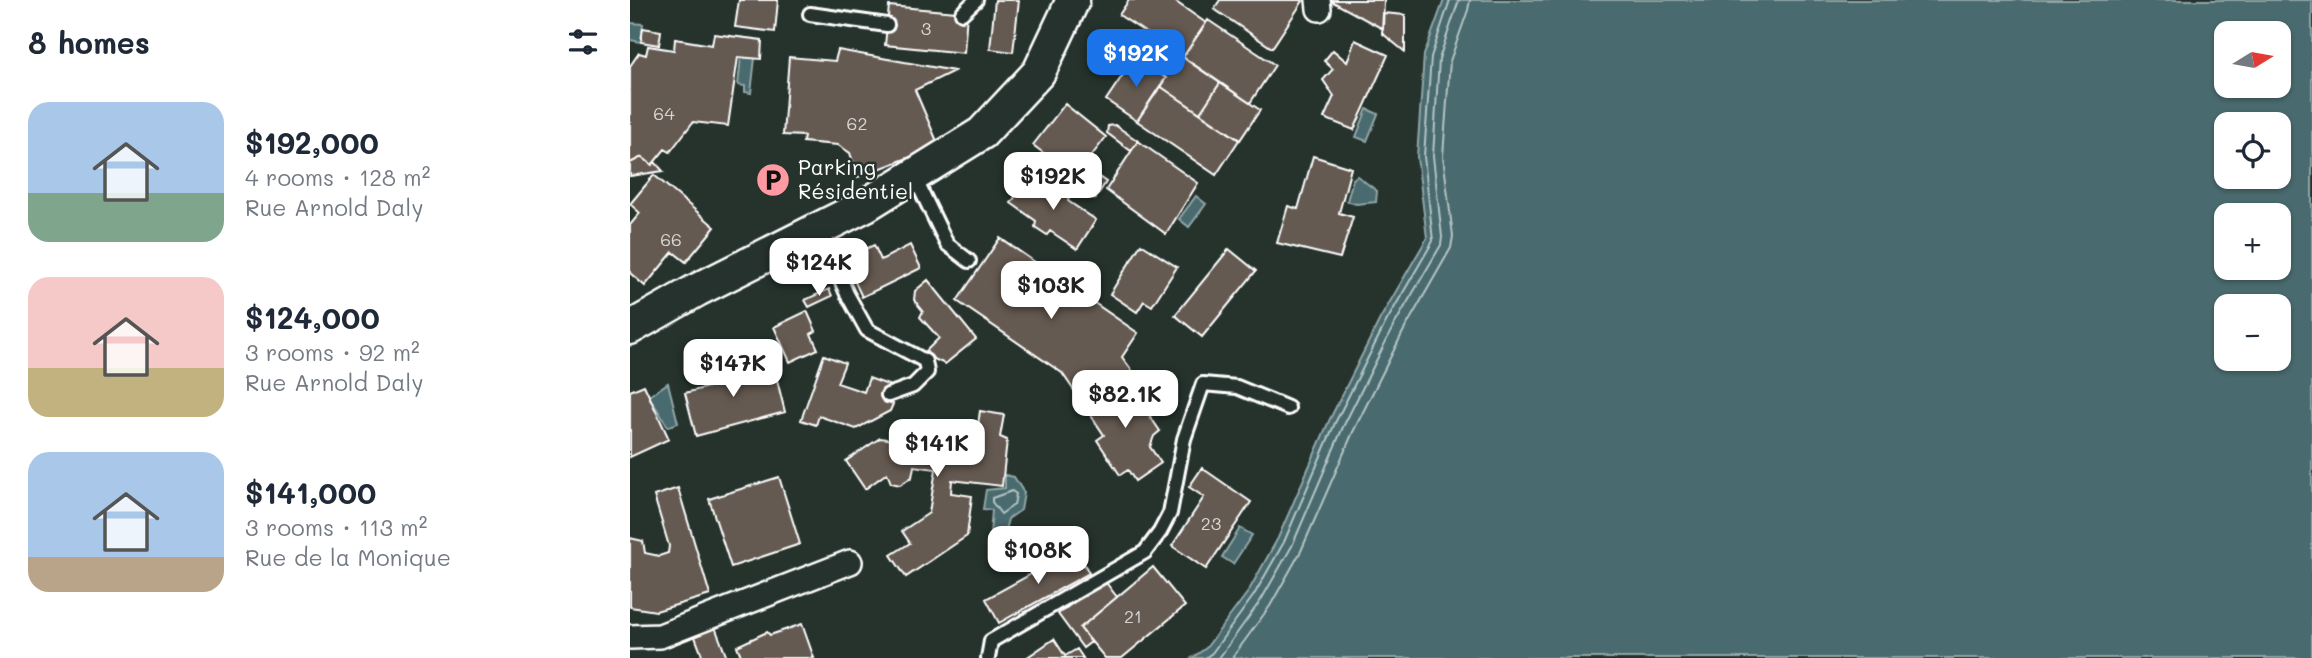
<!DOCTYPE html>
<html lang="en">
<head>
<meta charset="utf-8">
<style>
	:root { --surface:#fff; --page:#f6f6f7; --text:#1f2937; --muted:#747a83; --accent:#1a73e8 }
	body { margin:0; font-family:Mali,sans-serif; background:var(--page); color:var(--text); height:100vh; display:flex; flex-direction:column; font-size:26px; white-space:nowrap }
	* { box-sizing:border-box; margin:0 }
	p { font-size:23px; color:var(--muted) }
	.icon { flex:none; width:38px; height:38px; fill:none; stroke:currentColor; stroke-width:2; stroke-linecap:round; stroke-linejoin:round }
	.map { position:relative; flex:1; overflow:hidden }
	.panel { display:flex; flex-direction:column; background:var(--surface); width:630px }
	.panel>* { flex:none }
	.needle { width:46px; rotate:79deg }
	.fabs { position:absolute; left:1584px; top:21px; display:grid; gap:14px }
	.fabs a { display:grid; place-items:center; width:77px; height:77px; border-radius:14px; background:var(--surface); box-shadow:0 2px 5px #0004; font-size:35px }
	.price { position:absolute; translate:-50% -60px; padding:0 16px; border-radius:14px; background:#fff; color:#222; font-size:23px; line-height:46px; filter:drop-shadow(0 2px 4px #0008) }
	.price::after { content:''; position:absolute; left:50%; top:42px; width:21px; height:16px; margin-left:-10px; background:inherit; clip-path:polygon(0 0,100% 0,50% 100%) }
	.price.on { background:var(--accent); color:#fff }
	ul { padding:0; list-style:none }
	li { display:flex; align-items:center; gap:21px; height:175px; padding:0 28px }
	li span { display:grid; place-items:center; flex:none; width:196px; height:140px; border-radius:21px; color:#555 }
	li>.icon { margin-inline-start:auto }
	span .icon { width:84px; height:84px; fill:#fffc; stroke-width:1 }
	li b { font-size:30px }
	h2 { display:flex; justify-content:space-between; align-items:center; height:84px; padding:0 28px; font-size:30px }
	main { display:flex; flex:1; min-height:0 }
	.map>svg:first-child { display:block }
	.water { fill:#486b6e; stroke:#91a6a8; stroke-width:2; fill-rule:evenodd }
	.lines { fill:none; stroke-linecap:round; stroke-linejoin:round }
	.shore { stroke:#b6c4c5; stroke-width:2 }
	.building { fill:#655a51; stroke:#fff; stroke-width:2 }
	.lane-casing { stroke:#fff; stroke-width:18 }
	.street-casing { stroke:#fff; stroke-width:28 }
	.secondary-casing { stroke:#fff; stroke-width:37 }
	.lane { stroke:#26332d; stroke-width:12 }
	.street { stroke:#26332d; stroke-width:23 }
	.secondary { stroke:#26332d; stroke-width:32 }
	.labels { text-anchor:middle; stroke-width:5; stroke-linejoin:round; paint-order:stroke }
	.number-label { font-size:18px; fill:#d8d6d4 }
	.poi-label { font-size:21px; fill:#fff; stroke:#26332d; text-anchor:start }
</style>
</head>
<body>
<main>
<section class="panel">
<h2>8 homes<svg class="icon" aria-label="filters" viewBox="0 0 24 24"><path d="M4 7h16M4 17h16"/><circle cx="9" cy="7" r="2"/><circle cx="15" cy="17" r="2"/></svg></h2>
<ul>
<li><span style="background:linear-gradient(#a9c7e8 65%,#7fa58c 0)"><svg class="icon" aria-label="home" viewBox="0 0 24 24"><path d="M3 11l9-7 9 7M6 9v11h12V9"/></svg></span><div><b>$192,000</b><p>4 rooms · 128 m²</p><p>Rue Arnold Daly</p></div></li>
<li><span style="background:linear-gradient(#f6c9c9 65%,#c2b280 0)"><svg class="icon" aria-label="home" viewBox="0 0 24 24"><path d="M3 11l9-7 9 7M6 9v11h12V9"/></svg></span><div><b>$124,000</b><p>3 rooms · 92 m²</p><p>Rue Arnold Daly</p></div></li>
<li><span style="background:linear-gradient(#a9c7e8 75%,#b9a48a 0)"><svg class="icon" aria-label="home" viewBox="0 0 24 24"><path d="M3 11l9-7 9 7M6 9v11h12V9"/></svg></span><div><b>$141,000</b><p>3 rooms · 113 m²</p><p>Rue de la Monique</p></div></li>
</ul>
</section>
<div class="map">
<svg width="1682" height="658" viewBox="0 0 1682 658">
	<rect width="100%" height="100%" fill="#26332d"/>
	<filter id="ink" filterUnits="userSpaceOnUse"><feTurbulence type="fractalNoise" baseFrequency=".0143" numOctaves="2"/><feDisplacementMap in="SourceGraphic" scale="14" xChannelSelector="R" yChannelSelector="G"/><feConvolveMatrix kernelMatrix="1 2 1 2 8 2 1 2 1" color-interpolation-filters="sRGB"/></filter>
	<g filter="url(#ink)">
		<path class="water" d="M814,0h868v658h-1120l14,-10 42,-56 30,-54 51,-117 51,-102 47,-81 -10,-81 7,-102zM1596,33h52v53h-52zM1596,124h52v53h-52zM1648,215v53h-52v-53zM1648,306v53h-52v-53z
			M0,23l13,1 -2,18 -11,-2z
			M111,57l14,1 -4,35 -6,-1v-6l-7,-1z
			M737,109l11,5 -11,27 -11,-4z
			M727,176l20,15 -1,11 -20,2 -9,-3 6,-22z
			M566,196l10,8 -17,23 -10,-8z
			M38,383l10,40 -10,4 -19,-31z
			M375,475l9,2 10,16 -3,17 -13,9 -5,19 -13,-3 2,-25 -9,-1 3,-19 19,-2z
			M610,528l12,7 -19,29 -11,-7z"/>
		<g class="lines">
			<path class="shore" d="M382,491l4,3 -2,11 -13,9 -9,-12v-4z
				M575,658l7,-5 42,-58 30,-53 51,-119 51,-101 47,-81 -9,-85 7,-99 19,-57
				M589,658l42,-58 31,-54 51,-119 50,-100 48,-82 1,-8 -9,-81 6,-97 20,-59
				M602,658l38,-52 31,-55 52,-119 50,-100 48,-84 2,-12 -10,-80 7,-95 18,-51 2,-10"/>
		</g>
		<path class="building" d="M109,0h39l-3,32 -40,-5z
			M365,0h24l-6,52 -23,-3z
			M499,0h44l33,23 -23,34 -64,-42z
			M590,0h81l2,1 -31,47 -58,-39z
			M701,0h53l-1,29 -52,-28z
			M259,6l78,7 -3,40 -79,-8z
			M753,13l22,2v37l-23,-19z
			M578,20l67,45 -25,38 -67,-46z
			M13,28l18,3 -2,14 -18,-3z
			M84,34l48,6 -1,19 -23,-2 -10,69 -35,-4 -23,30 -5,-3 -13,16 -10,-8 -12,6v-97l9,-13 7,2 2,-9 26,4 1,-11 37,6z
			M520,35l70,48 -20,30 -40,-27 6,-8 -31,-21z
			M725,40l33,15 -34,75 -30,-12 10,-22 -11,-16 10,-11 -9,-8 9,-11 14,12z
			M208,50l116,21 -39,19 24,56 -81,31 -8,-24 -12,-8 -35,-3 1,-6 -21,-1 6,-78 46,4z
			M505,57l31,21 -29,43 -31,-21z
			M590,83l40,27 -20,30 -40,-27z
			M530,86l79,54 -23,35 -79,-54z
			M435,104l41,33 -31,40 -42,-32z
			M485,125l23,16 -7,10 -24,-18 1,-7z
			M508,141l60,42 -32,51 -60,-44z
			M683,156l38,12 -12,45 14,4 -13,41 -63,-15 11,-37 10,3z
			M12,157l10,8 3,-3 8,9 -33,5v-13z
			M458,169l18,13 -11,17 -19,-13z
			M24,175l61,52 -29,35 -13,-10 -28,34 -15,-13v-48l10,-12 -10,-9z
			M400,175l28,19 3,-5 9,6 -2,6 28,19 -19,29 -27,-18 -3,4 -12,-8 1,-6 -25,-18z
			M370,238l138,95 -16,24 11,15 -49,33 -22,-32 -105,-72z
			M511,244l36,23 -25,39 -8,-5 -7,11 -27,-18z
			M244,245l7,15 29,-15 11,23 -59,29 -18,-38z
			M599,249l27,22 -54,66 -27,-22z
			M298,280l48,59 -31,25 -22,-10 16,-16 -19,-21 3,-6 -9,-11 1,-9z
			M199,289l3,7 -23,11 -4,-7z
			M177,311l9,20 -5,3 7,15 -28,13 -16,-35z
			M194,355l21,8 -8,20 27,9 5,-14 22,8 -6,15 8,3 -3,7 -34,18 -37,-13 -3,9 -15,-5z
			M97,363l3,10 21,-6 3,11 21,-6 10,40 -89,24 -11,-43 23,-6 -3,-11 5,-1 -2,-7z
			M494,378l36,53 -6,5 -4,11 11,16 -26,18 -7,-11 -8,5 -23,-35 7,-5 -20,-30z
			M14,385l25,54 -39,18v-66z
			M350,411l24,4 -4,22 7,3 -5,46 -50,-6 -1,13 21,3 -5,40 -61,41 -15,-22 19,-12 -8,-12 27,-18 7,-44 -22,-3 -2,11 -12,8 -9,-2 -4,-10 -22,16 -19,-28 34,-23 27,4 4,-21 66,10z
			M572,468l49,34 -45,67 -34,-23 32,-49 -15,-10z
			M149,477l21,67 -69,23 -22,-68z
			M48,488l32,107 -54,16 -26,-4v-69l13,3 2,12 14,3 9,-3 1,-7 -15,-50z
			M446,549l13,24 -90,50 -13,-24z
			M523,567l32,39 -63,52h-17l-25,-30z
			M474,580l13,17 -37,31 11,14 -8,6 -25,-34z
			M172,624l12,34h-72l-5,-12 30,-14 3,3z
			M85,627l12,31h-24l-9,-24z
			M424,639l11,17 12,-7 6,9h-57z"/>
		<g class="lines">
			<g class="lane-casing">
				<path id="lane" d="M332,13l14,-13
					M180,14l77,11
					M284,176l33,68 22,17
					M189,228l28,66 20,36 58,31 2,11 -14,14 -25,9
					M358,658l3,-17 154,-89 15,-20 10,-19 14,-74 19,-55 34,3 51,21"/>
			</g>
			<g class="street-casing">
				<path id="street" d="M688,0l1,9
					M0,637l30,-1 190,-74"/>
			</g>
			<g class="secondary-casing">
				<path id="secondary" d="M0,328l67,-38 169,-85 116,-72 57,-61 34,-72"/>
			</g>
			<use href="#lane" class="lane"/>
			<use href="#street" class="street"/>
			<use href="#secondary" class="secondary"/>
		</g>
	</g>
	<defs>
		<g id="parking-disc" transform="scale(1.75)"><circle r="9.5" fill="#ff9aa2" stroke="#26332d"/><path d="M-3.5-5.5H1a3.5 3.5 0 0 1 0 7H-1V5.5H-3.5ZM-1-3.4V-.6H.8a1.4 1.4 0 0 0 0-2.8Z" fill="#111"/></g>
	</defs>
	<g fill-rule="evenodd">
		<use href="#parking-disc" x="143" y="180"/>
	</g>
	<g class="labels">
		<g class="number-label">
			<text x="296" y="35">3</text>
			<text x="34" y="120">64</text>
			<text x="227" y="130">62</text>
			<text x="41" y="246">66</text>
			<text x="581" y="530">23</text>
			<text x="503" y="623">21</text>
		</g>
		<g class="poi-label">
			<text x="168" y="175">Parking<tspan x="168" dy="24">Résidentiel</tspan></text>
		</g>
	</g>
</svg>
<div class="fabs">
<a><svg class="needle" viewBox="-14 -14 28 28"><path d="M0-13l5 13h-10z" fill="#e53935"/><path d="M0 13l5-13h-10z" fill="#747a83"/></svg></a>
<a><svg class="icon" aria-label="locate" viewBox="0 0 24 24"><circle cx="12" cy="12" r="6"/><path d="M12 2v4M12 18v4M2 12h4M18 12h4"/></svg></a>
<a>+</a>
<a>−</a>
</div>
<b class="price on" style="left:506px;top:89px">$192K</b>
<b class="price" style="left:423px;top:212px">$192K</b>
<b class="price" style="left:189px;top:298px">$124K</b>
<b class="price" style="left:421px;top:321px">$103K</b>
<b class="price" style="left:103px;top:399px">$147K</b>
<b class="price" style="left:495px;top:430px">$82.1K</b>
<b class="price" style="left:307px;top:479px">$141K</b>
<b class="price" style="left:408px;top:586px">$108K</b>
</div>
</main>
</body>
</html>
